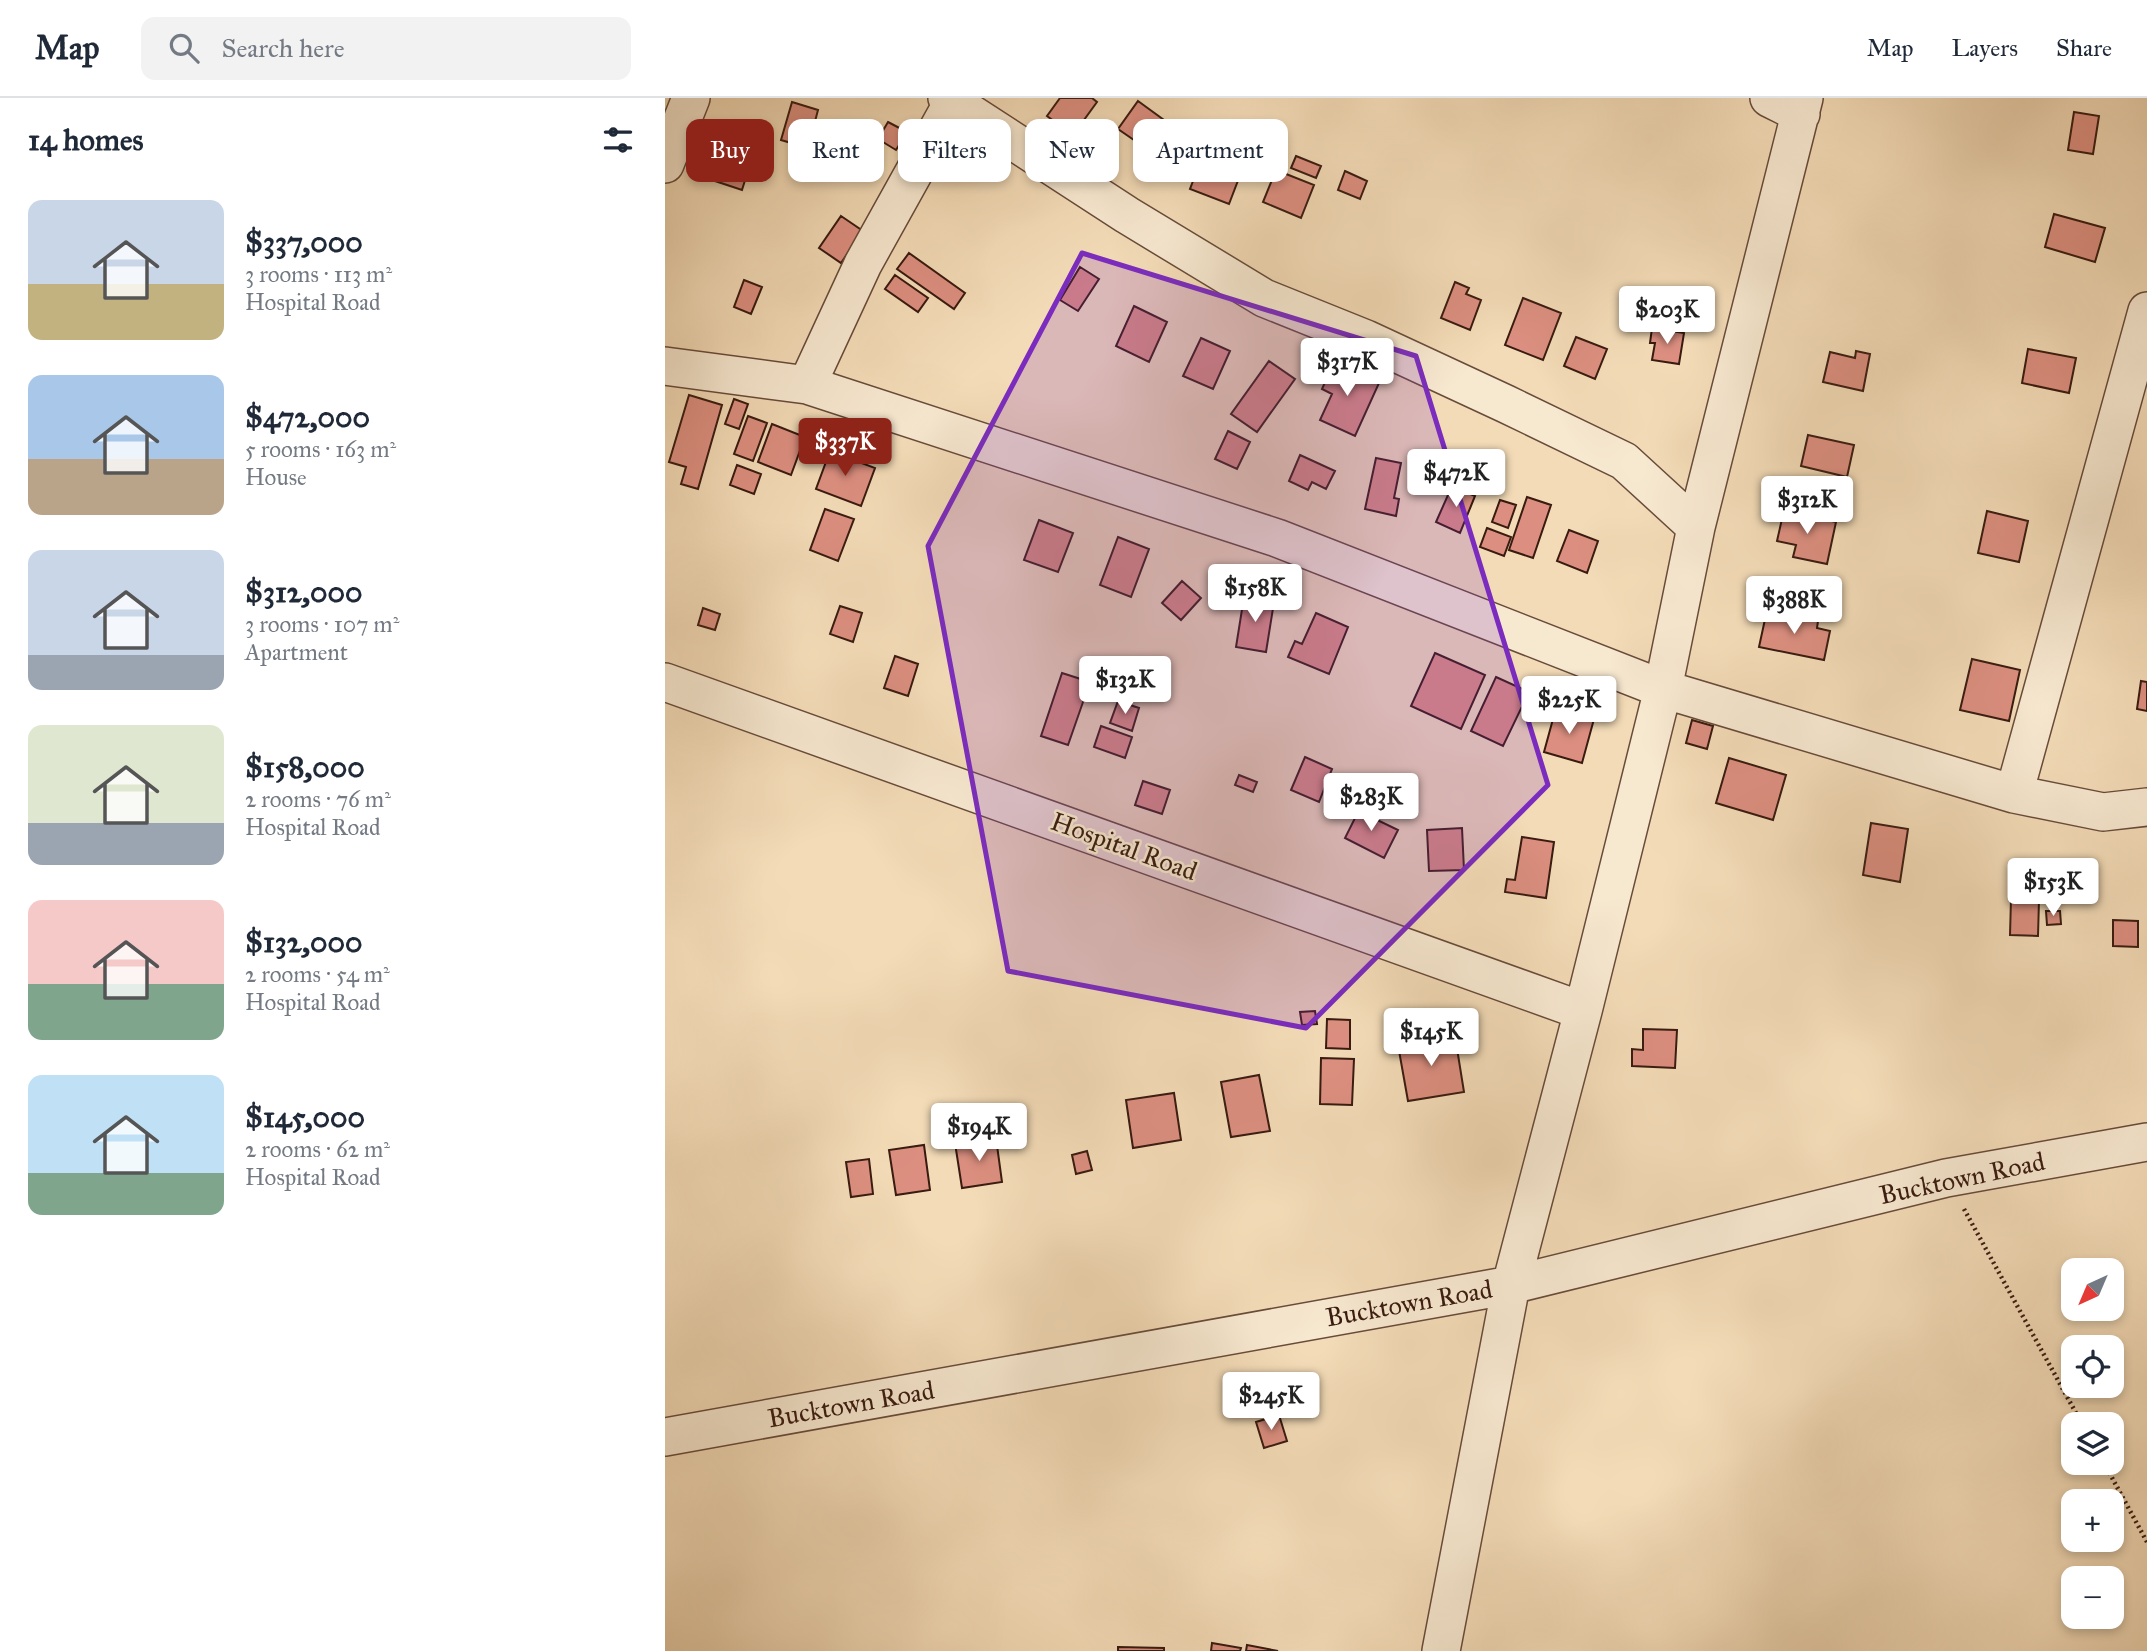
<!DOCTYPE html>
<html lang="en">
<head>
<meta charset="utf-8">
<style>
	:root { --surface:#fff; --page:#f2f2f3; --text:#1f2937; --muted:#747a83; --line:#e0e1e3; --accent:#8f2418 }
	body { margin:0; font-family:"IM FELL Great Primer",serif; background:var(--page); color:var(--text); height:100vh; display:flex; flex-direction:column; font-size:26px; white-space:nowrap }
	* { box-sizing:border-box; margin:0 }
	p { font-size:23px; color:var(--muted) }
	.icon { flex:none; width:38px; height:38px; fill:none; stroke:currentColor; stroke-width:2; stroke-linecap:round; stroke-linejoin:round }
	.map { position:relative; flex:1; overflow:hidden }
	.panel { display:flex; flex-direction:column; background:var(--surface); width:665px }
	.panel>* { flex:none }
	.hud { position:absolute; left:21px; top:21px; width:665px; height:63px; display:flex; gap:14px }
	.needle { width:46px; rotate:224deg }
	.fabs { position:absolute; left:1396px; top:1160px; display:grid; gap:14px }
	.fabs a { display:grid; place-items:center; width:63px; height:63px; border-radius:14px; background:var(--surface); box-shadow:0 4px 10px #0003; font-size:35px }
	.price { position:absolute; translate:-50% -60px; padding:0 16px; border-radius:7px; background:#fff; color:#222; font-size:23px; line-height:46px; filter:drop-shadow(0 2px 4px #0008) }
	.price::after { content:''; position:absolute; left:50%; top:42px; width:21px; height:16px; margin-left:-10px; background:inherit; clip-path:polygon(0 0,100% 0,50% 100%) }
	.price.on { background:var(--accent); color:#fff }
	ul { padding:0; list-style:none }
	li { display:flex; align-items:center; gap:21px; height:175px; padding:0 28px }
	li span { display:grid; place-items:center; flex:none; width:196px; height:140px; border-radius:14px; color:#555 }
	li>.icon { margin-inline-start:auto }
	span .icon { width:84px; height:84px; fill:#fffc; stroke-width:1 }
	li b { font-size:30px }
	h2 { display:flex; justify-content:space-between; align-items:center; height:84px; padding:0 28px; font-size:30px }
	.chip { padding:0 24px; border-radius:14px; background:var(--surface); box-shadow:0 4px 10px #0003; font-size:24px; line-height:63px }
	.chip.on { background:var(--accent); color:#fff }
	header { display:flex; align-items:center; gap:42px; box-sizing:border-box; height:98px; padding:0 35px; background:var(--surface); border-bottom:2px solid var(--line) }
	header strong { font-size:33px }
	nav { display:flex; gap:38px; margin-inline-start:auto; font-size:24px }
	.search { width:490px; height:63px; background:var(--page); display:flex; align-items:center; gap:18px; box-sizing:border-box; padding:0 24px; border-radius:14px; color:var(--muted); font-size:26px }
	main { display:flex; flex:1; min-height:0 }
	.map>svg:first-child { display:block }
	.building { fill:#dc8f80; stroke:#391b10; stroke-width:2 }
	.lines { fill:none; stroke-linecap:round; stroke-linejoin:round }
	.minor-casing { stroke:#684b3a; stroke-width:40 }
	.path { stroke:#391b10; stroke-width:4.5; stroke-dasharray:2 3.5; stroke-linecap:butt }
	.minor { stroke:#f7e8d0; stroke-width:37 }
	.marked { fill:#7b2cbf; fill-opacity:0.2; stroke:#7b2cbf; stroke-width:5; stroke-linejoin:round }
	.labels { text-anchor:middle; stroke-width:5; stroke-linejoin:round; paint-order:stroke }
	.street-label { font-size:26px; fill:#391b10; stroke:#f7e8d0 }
</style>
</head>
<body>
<header>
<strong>Map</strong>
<div class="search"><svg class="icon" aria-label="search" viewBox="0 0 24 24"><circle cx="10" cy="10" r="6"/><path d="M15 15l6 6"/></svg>Search here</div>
<nav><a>Map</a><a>Layers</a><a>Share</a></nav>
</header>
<main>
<section class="panel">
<h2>14 homes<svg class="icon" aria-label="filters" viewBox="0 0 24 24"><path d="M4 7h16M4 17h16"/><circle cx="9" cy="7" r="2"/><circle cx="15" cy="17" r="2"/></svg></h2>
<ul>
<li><span style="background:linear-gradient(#c9d6e8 60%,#c2b280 0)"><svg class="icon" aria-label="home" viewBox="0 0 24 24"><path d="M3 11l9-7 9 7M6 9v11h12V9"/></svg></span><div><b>$337,000</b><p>3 rooms · 113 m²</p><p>Hospital Road</p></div></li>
<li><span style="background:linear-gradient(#a9c7e8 60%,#b9a48a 0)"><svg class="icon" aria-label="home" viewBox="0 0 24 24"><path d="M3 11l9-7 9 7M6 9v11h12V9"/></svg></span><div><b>$472,000</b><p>5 rooms · 163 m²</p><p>House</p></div></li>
<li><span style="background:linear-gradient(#c9d6e8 75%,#9aa5b1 0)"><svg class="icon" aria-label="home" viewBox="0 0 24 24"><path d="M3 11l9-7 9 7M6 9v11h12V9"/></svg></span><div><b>$312,000</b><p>3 rooms · 107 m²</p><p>Apartment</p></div></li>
<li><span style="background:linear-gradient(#dfe7d0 70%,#9aa5b1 0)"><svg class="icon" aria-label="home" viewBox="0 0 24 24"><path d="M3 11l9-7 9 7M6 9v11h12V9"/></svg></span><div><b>$158,000</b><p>2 rooms · 76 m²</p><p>Hospital Road</p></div></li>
<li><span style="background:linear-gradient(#f6c9c9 60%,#7fa58c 0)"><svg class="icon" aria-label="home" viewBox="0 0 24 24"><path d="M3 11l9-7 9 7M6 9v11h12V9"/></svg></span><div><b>$132,000</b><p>2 rooms · 54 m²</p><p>Hospital Road</p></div></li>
<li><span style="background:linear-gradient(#bfe0f5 70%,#7fa58c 0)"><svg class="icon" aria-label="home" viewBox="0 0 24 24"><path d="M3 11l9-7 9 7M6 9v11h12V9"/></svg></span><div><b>$145,000</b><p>2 rooms · 62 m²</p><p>Hospital Road</p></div></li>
</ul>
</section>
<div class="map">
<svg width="1482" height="1553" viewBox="0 0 1482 1553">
	<rect width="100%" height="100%" fill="#f3dbb7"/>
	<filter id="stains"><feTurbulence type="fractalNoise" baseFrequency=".00286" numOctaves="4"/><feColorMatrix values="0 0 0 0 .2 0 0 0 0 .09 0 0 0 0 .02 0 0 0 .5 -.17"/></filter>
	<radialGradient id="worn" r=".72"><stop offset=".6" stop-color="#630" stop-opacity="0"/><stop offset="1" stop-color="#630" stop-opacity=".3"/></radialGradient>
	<path class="building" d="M395,0h32l5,4 -24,33 -26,-19z
		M473,3l26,19 -20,27 -26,-18z
		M127,4l26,8 -10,38 -27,-8z
		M1409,14l25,4 -6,38 -25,-4z
		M223,24l19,10 -11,18 -18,-11z
		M543,44l39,15 -18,47 -39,-15z
		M52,56l33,10 -8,26 -33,-11z
		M631,58l25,10 -5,12 -25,-10z
		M611,72l38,15 -13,33 -38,-16z
		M680,73l22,10 -7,18 -22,-9z
		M1389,116l51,14 -10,34 -50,-15z
		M176,118l22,15 -22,32 -22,-15z
		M244,155l56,40 -11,16 -57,-40z
		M415,169l19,12 -21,32 -18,-11z
		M230,177l33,23 -10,14 -33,-23z
		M79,182l18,7 -11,27 -17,-7z
		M790,184l14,6 -3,6 15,6 -11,30 -29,-12z
		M858,200l38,15 -18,47 -38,-15z
		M469,208l33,16 -18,40 -33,-16z
		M987,230l32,5 -5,31 -27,-4 3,-17h-5z
		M911,239l31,12 -12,30 -31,-13z
		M536,240l29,13 -17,38 -30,-13z
		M1363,251l48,9 -7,35 -47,-10z
		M1191,253l14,3 -7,37 -40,-9 7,-30 25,6z
		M604,263l26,18 -38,53 -26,-18z
		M669,264l45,21 -24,53 -35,-16 12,-26 -10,-5z
		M24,297l33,10 -24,84 -17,-5 5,-17 -17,-5z
		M69,301l14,5 -9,25 -14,-5z
		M83,318l19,7 -14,38 -19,-7z
		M107,326l33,13 -14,38 -33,-13z
		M563,333l22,11 -13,27 -22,-10z
		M1143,337l46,10 -7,32 -46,-11z
		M165,353l45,17 -14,38 -45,-17z
		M635,357l35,16 -9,18 -14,-7 -4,8 -19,-9z
		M711,360l25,5 -7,35 5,1 -3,17 -31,-7z
		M72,367l24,9 -7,20 -24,-9z
		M787,388l23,10 -15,37 -24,-11z
		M862,399l24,8 -18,53 -24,-8z
		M835,402l16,5 -8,23 -16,-6z
		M160,411l29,10 -16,42 -28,-11z
		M1119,412l52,12 -9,42 -34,-7 3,-12 -19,-4z
		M1322,413l41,10 -9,41 -41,-9z
		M374,422l34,13 -15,39 -34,-12z
		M822,430l24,9 -7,19 -24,-9z
		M904,432l29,11 -11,32 -30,-12z
		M453,439l31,12 -18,48 -31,-12z
		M517,483l19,17 -20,22 -19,-17z
		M579,499l30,5 -8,50 -30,-5z
		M175,508l22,7 -9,29 -23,-8z
		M38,510l17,6 -5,16 -17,-5z
		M1102,512l51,11 -1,7 13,3 -6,29 -65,-13z
		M651,515l32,14 -19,47 -41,-17 7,-16 7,3z
		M770,555l50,22 -24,54 -50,-23z
		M230,558l23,8 -10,32 -24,-8z
		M1307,561l48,11 -11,51 -49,-11z
		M397,575l28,9 -22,63 -27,-9z
		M831,579l33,15 -26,54 -32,-15z
		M1476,583l6,1v29l-10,-2z
		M453,603l21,7 -7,23 -22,-8z
		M891,610l38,11 -12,44 -38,-11z
		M1027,622l21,6 -6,23 -21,-6z
		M436,628l31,11 -7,21 -31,-11z
		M640,659l27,12 -13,33 -28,-12z
		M1064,660l57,17 -13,45 -57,-17z
		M574,677l18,7 -4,10 -18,-7z
		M478,683l27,9 -8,24 -27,-9z
		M697,706l12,6 -3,7 27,13 -14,28 -39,-20z
		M1206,725l37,6 -8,53 -37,-7z
		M797,730l2,42 -35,1 -2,-41z
		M857,739l32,5 -8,56 -41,-6 2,-13 8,1z
		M1346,801l28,1 -1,36 -28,-1z
		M1381,813h14l1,13 -14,1z
		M1448,822l25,1v26l-25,-1z
		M650,913l2,13 -15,1 -2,-13z
		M662,921l23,1v29l-24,-1z
		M978,931l34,1 -2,38 -43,-2v-17l11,1z
		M790,938l9,56 -56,9 -10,-56z
		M656,960l33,1 -2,46 -32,-1z
		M594,977l11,56 -39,6 -10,-55z
		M509,995l7,47 -48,8 -7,-48z
		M331,1040l6,44 -40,6 -7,-45z
		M259,1047l6,45 -34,5 -7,-45z
		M422,1053l5,19 -16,4 -4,-19z
		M204,1061l4,35 -22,3 -5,-35z
		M614,1317l8,26 -23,7 -8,-26z
		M547,1545l29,5 -1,3h-29z
		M582,1547l31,6h-32z
		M453,1549l46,1v3h-46z"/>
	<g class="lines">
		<g class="minor-casing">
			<path id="minor" d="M282,0l180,117 137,83 102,41 140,65 118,57 72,66
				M1104,0l32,16
				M0,66l26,-66
				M0,268l142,19 470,153 386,151 351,105 89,18 44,-5
				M142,287l56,-121 90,-162
				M0,584l918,329
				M1349,696l133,-483
				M0,1339l846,-152 435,-107 201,-36
				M776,1553l70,-366 72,-274 80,-322 33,-162 108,-429"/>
		</g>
		<path class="path" d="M1299,1111l118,215
			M1439,1365l43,79"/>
		<use href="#minor" class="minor"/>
	</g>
	<path class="marked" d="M417,155l334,103 132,429 -242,243 -298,-57 -80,-425z"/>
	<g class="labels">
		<g class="street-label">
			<text transform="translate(459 748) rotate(20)" y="9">Hospital Road</text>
			<text transform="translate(1297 1080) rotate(-12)" y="9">Bucktown Road</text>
			<text transform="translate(744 1205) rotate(-10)" y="9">Bucktown Road</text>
			<text transform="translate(186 1306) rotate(-10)" y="9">Bucktown Road</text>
		</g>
	</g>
	<rect width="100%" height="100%" filter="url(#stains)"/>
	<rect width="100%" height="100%" fill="url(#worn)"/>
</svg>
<div class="fabs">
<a><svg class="needle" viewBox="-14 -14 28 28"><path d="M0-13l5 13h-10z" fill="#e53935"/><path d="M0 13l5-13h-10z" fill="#747a83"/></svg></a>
<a><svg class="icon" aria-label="locate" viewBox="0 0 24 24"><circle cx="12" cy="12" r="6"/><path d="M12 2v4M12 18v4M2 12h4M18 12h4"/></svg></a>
<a><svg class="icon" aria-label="layers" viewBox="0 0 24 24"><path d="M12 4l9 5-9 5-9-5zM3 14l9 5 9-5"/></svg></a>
<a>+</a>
<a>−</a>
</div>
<b class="price" style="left:1002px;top:248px">$203K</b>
<b class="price" style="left:682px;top:300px">$317K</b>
<b class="price on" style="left:180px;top:380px">$337K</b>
<b class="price" style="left:791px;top:411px">$472K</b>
<b class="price" style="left:1142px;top:438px">$312K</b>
<b class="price" style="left:590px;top:526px">$158K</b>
<b class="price" style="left:1129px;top:538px">$388K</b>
<b class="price" style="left:460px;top:618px">$132K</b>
<b class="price" style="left:904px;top:638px">$225K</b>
<b class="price" style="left:706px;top:735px">$283K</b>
<b class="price" style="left:1388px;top:820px">$153K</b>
<b class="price" style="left:766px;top:970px">$145K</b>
<b class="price" style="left:314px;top:1065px">$194K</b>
<b class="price" style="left:606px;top:1334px">$245K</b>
<div class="hud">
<a class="chip on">Buy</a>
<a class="chip">Rent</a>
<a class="chip">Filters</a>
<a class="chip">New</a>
<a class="chip">Apartment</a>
</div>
</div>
</main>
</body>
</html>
